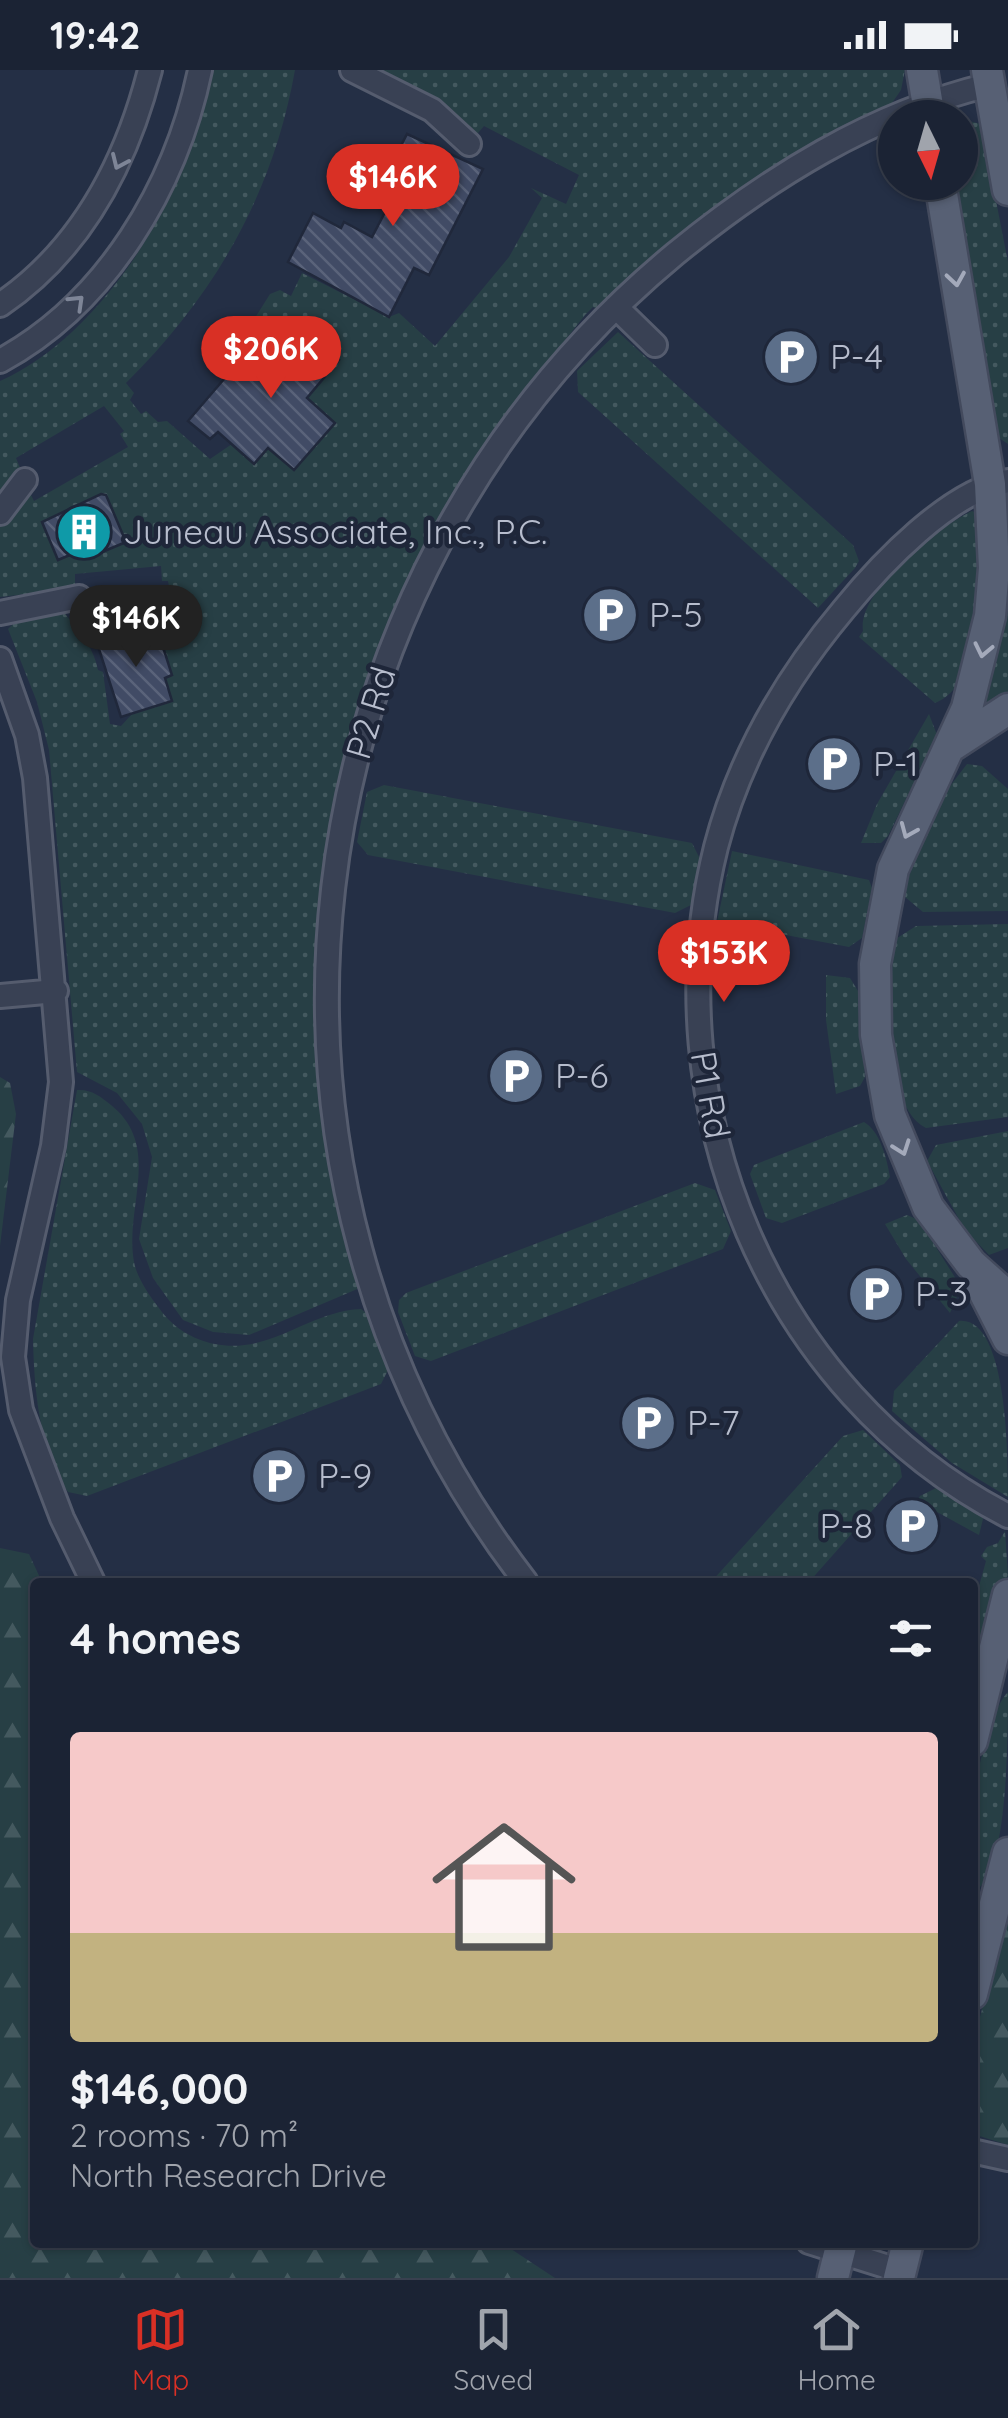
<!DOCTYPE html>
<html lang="en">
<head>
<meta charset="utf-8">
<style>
	:root { --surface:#1b2334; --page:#282f40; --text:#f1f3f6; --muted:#a0a4ac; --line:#39404f; --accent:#d93025 }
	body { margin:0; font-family:Quicksand,sans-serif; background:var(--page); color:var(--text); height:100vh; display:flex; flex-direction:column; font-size:38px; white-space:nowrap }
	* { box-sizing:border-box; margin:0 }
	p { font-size:32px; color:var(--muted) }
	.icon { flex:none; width:55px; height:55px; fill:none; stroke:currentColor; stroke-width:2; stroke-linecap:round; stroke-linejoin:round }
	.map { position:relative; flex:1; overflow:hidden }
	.panel { position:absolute; left:30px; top:1508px; width:948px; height:670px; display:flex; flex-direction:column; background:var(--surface); border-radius:10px; box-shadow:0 2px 8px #0004,0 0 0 2px var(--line) }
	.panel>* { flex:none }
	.needle { width:65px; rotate:175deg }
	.tools { position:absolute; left:878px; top:30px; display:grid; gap:20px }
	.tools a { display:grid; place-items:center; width:100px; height:100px; border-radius:50%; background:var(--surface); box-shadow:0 2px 8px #0004,0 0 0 2px var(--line); font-size:50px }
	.price { position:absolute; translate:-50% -85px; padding:0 22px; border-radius:35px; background:var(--accent); color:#fff; font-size:32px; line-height:65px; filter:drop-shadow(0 2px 5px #0008) }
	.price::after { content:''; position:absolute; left:50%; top:60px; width:30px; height:22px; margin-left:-15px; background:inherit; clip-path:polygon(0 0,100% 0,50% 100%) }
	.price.active { background:#222; color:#fff }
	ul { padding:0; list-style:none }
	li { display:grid; align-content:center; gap:20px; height:530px; padding:0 40px }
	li+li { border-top:2px solid var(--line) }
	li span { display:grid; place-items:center; height:310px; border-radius:10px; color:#555 }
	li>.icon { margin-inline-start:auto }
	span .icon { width:180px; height:180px; fill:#fffc; stroke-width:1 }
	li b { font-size:42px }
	h2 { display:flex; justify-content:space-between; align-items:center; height:120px; padding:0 40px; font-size:42px }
	.status { display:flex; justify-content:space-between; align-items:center; height:70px; padding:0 50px; background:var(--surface); direction:ltr }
	.status svg { height:28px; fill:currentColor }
	.dock { display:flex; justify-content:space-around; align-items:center; height:140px; border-top:2px solid var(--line); background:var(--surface); font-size:28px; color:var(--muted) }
	.dock a { display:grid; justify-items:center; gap:5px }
	.dock .active { color:var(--accent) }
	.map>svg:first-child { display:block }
	.grass { fill:url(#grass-dots) }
	.forest { fill:url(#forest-firs) }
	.building { fill:url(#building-back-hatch); stroke:#20283b; stroke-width:2.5 }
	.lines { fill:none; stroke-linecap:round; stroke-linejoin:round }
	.minor-casing { stroke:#555c6e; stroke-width:28 }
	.major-casing { stroke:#434a5d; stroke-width:35 }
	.minor { stroke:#394154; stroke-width:22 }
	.major { stroke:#576074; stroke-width:30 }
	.oneway { stroke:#7e8597 }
	.oneway2 { stroke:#a4aabb }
	.labels { text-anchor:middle; stroke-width:9; stroke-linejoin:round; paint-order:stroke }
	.poi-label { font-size:35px; fill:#b7bdcd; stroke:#1e2639; text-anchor:start }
	.street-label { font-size:35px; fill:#b7bdcd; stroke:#1e2639 }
</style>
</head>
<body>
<div class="status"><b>19:42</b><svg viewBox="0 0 49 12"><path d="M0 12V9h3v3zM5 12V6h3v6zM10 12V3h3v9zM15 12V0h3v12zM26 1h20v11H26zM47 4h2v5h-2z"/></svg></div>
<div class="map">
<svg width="1008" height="2208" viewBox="0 0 1008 2208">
	<defs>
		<pattern id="grass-dots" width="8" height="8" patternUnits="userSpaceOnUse" patternTransform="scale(2.5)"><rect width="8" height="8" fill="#273f45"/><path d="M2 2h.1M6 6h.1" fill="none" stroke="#44595f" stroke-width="1.8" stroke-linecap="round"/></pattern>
		<pattern id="forest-firs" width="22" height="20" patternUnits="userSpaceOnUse" patternTransform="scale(2.5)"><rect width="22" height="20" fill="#273f45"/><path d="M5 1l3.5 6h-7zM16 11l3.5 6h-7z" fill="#44595f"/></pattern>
		<pattern id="building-back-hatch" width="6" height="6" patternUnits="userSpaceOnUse" patternTransform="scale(2.5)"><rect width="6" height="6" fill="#414b65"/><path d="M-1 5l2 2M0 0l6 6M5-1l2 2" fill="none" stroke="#5a637a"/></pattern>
	</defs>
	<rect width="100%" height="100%" fill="#242f45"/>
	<path class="grass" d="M212,0h83c-22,124 -80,225 -169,313l8,10 -4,7 11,14 5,-3 12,11 9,-1 43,38 22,-15 22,20 14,-16 26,22 41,-47 -32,-28 36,-35 -43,-37 -22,25 -6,-5 11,-15 -7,-5 -12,15 -12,-9 22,-35 10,-4 11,6 11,-23 87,44 10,-4 36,33 74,-89 33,-59 -11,-10 35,16 13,-29 -95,-49 -6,7 -6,-1 -99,-62h532l-4,20 -9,13 -117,64 -72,51 -106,91 -4,-2 -8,8c-65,82 -131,168 -176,264 -71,149 -103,328 -89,493 7,74 26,143 42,215l-113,48 -36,-3 -30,-12 -30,-42 -14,-39 13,-82 -10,-33 -25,-31 -40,-21 -28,-322 -12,-48 -29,-73 8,-8 46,-11c14,18 31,34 36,60l5,2 7,52 11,2 11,-12 40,-14 -7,-22 7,-3 -10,-31 16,-6 -10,-57h-6l-1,-15 -86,8v13l-4,2 -71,8v-70l29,-36 5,10 94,-54 -8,-13 4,-3 -20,-25 -88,52 5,12 -21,30v-119c107,-47 195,-199 212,-311z
		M960,49l21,5 27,138v182l-12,-8 -42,-246 6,-8z
		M618,262l235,213 6,16 -4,7 -37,40 -240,-216 -1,-21z
		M972,441l7,3c3,46 8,171 -44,189l-76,-66 4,-6c-6,-40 75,-104 109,-120z
		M1008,452v176l-26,15 1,-17z
		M929,644l8,21 -49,101 -7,7h-20l16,-39z
		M967,694l15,2 26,23v122l-85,1 -18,-15v-11l35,-87z
		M384,715l308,58 9,18 -10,44 -16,8 -307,-58 -11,-13 10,-50z
		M732,781l137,29 3,8 -10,50 -13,9 -132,-25z
		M1008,854v193l-82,11c-45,-22 -38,-145 -32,-188l22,-14z
		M826,905l24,3 8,13 7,86 -5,9 -24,8 -10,-74z
		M77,1020c14,-1 23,6 34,15 52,42 13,102 23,157 3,16 15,33 25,46 13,19 34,32 56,36 55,11 94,-33 146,-35l12,9 18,46 -10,20 -294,112 -19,-4c-29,-41 -34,-105 -35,-153z
		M864,1052c16,9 23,37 26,55l-6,7 -102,39 -16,-5 -16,-44 4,-9z
		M1008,1061v117l-19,7 -24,-25 -38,-69 9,-16z
		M695,1113l20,7 16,41 -8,18 -292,112 -16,-5 -17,-44 1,-12 7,-7z
		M907,1145l12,5 42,67 -11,26 -44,-54 -21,-35z
		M959,1251c49,-5 49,137 49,176l-56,-34 -60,-52 2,-20z
		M863,1360l37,35 2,12 -93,105h-98l132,-146z
		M936,1418l48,27 -5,20 -42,-23 -26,1 9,-17z
		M1005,1461l3,44 -17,68 -18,-4 -1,-28 14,-50 -5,-5 6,-9 11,-4z
		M1008,1622c0,43 0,181 -32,198 -19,-28 5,-171 32,-198z"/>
	<path class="forest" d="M0,1007l10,6 6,31 -16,132z
		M0,1478l29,6 13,28h-7v660l467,1 53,35h-555z
		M1008,1835v240l-35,-11v-89z"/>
	<path class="building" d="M407,64l76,35 -54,106 -15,-7 -25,49 -101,-55 25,-49 28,15 3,-6 28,15 22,-42 -12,-12z
		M295,253l44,37 -32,38 28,25 -41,47 -26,-22 -14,16 -36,-32 -8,7 -22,-18 67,-78 13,12z
		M101,424l5,1 20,47 -31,13 -4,-9 -33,14 -16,-38z
		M147,553l7,23 8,-2 10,31 -7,3 7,23 -51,16 -25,-77z"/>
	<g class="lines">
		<g class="minor-casing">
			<path id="minor" d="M352,0l80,40 37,34
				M0,235c82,-56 126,-141 150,-235
				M616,237l39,38
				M0,291c107,-58 176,-175 200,-291
				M1008,411c-58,9 -128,84 -164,128 -58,69 -105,150 -128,238 -65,259 53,545 292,669
				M0,443l25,-33
				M0,543l79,-16
				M0,589l27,76 8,43 26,304 -8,64 -35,154 -5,57 8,53 41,108 31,64
				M0,926l56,-5
				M526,1512c-316,-408 -248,-999 149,-1328 93,-76 197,-141 314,-169
				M972,2081l36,8
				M809,2172l92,29"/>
		</g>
		<g class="major-casing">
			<path id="major" d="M922,0l8,48
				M987,0l21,120
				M940,112l50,302 4,84 -4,48 -23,92 -74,161 -18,95 1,71 14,80 38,92 43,57 37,33
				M953,675l55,-36
				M978,1210l30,59
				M972,1671l36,-146
				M972,1924l36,-141
				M833,2208l9,-36
				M899,2208l9,-36"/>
		</g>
		<use href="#minor" class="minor"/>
		<use href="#major" class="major"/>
	</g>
	<defs><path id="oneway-chevron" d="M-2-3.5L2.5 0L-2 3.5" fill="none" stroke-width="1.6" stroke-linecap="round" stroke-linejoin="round" transform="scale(2.5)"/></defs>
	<g class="oneway">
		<use href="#oneway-chevron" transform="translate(119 92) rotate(114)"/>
		<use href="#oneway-chevron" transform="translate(77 232) rotate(-44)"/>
	</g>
	<g class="oneway2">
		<use href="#oneway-chevron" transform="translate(956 209) rotate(81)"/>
		<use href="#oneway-chevron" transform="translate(983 580) rotate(102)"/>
		<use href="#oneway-chevron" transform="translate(908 761) rotate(113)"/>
		<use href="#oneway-chevron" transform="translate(902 1078) rotate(70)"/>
	</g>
	<defs>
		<g id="parking-disc" transform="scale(2.875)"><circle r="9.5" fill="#5c6f8a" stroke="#1e2639"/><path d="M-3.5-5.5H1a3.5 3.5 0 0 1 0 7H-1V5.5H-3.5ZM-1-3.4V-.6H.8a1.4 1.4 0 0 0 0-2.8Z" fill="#fff"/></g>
		<g id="building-disc" transform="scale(2.875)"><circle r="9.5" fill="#0f9aa8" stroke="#1e2639"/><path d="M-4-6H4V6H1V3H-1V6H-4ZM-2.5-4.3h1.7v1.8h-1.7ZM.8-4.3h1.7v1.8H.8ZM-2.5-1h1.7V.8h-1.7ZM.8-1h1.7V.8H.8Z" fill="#fff"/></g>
	</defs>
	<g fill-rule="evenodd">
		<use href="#parking-disc" x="791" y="287"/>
		<use href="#building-disc" x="84" y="462"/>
		<use href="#parking-disc" x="610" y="545"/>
		<use href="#parking-disc" x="834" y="694"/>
		<use href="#parking-disc" x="516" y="1006"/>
		<use href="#parking-disc" x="876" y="1224"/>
		<use href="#parking-disc" x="648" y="1353"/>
		<use href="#parking-disc" x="279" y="1406"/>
		<use href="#parking-disc" x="912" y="1456"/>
	</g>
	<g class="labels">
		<g class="poi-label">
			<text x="830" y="299">P-4</text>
			<text x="123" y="474">Juneau Associate, Inc., P.C.</text>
			<text x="649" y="557">P-5</text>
			<text x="873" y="706">P-1</text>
			<text x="555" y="1018">P-6</text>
			<text x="915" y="1236">P-3</text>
			<text x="687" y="1365">P-7</text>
			<text x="318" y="1418">P-9</text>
			<text x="873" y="1468" text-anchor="end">P-8</text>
		</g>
		<g class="street-label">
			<text transform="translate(371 643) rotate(-73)" y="12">P2 Rd</text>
			<text transform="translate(710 1025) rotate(80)" y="12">P1 Rd</text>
		</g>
	</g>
</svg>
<div class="tools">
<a><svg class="needle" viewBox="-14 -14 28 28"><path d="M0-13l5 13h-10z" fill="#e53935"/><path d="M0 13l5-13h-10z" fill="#a0a4ac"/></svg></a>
</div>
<b class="price" style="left:393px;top:159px">$146K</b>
<b class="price" style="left:271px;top:331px">$206K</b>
<b class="price active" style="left:136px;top:600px">$146K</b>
<b class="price" style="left:724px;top:935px">$153K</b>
<section class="panel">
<h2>4 homes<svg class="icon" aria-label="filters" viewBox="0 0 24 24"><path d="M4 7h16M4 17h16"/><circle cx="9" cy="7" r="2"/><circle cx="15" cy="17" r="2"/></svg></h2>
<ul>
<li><span style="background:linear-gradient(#f6c9c9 65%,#c2b280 0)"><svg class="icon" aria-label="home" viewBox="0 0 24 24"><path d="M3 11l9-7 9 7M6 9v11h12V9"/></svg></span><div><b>$146,000</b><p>2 rooms · 70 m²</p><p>North Research Drive</p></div></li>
</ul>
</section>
</div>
<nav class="dock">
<a class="active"><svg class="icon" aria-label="map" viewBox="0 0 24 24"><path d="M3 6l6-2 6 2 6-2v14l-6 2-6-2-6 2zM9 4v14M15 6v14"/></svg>Map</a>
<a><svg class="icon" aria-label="saved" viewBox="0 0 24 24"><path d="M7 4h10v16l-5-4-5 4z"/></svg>Saved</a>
<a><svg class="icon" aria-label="home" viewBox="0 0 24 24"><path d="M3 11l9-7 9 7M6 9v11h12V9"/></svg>Home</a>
</nav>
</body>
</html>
